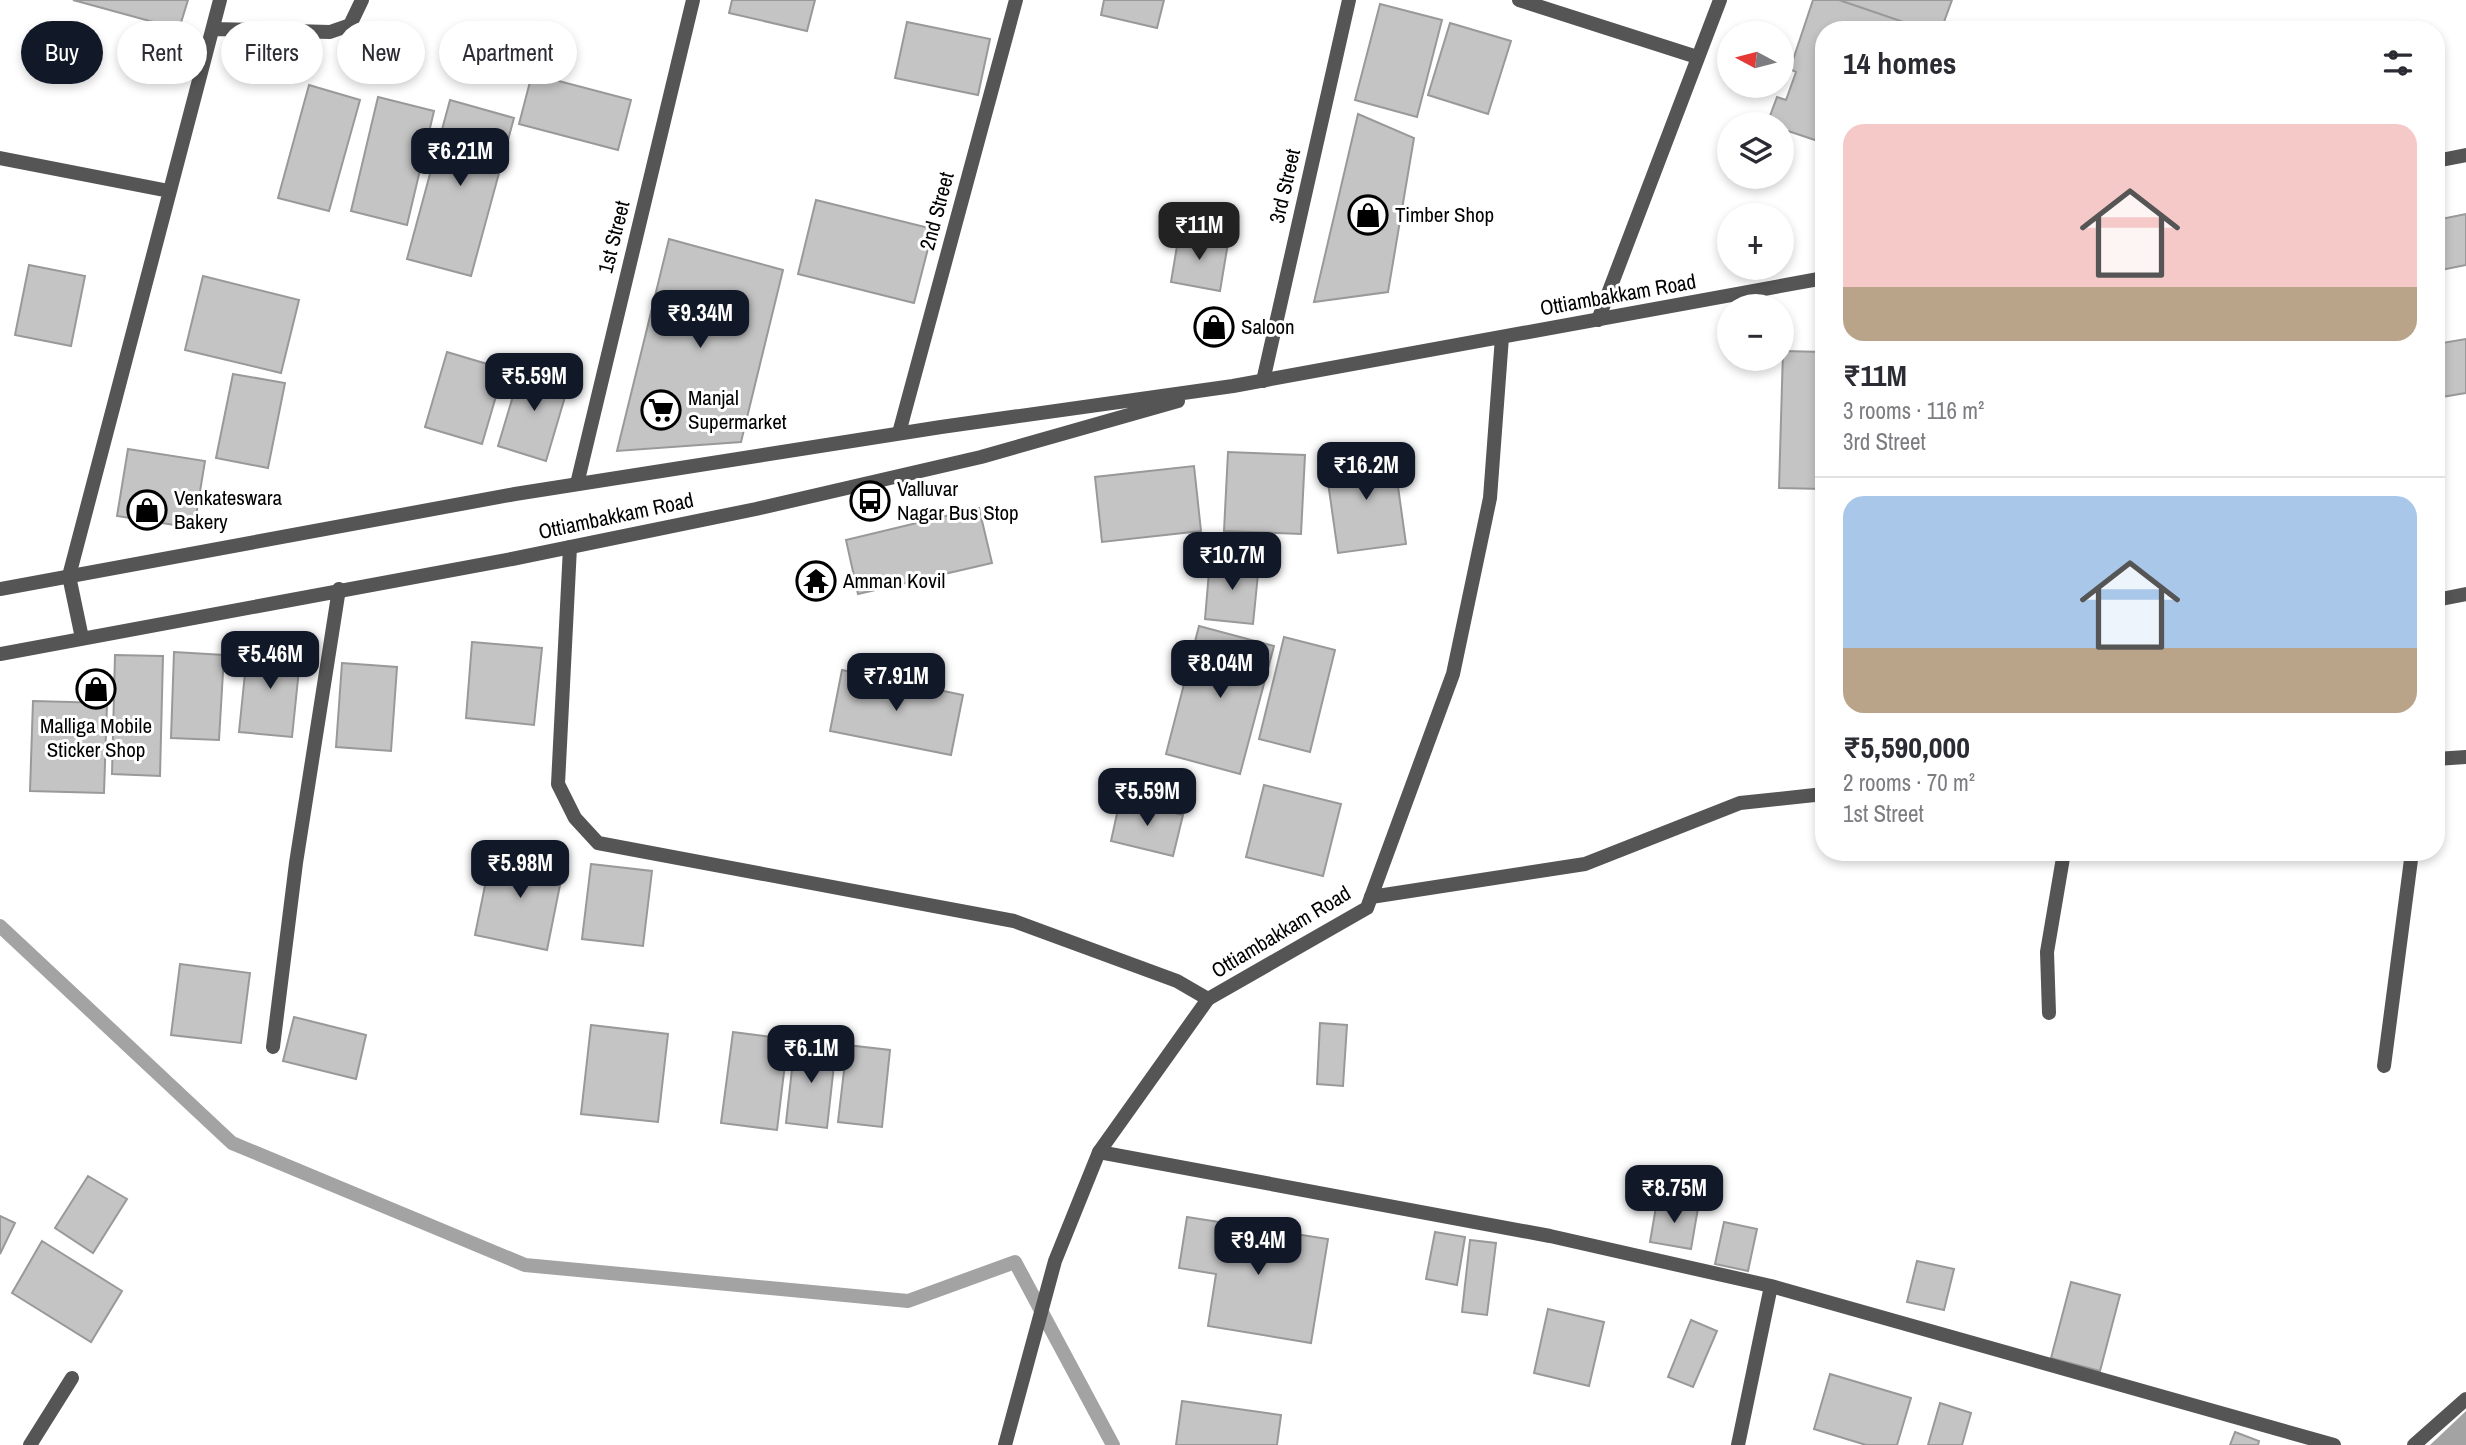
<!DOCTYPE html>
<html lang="en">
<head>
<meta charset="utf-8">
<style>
	:root { --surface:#fff; --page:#f2f2f3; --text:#2b2b33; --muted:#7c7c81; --line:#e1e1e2; --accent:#111827 }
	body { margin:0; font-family:"Archivo Narrow",sans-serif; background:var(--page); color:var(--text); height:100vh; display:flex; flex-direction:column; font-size:26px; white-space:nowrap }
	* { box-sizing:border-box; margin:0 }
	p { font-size:23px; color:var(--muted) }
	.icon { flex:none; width:38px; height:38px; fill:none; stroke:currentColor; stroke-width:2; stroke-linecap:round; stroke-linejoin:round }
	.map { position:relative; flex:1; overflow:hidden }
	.drawer { position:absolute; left:1815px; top:21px; width:630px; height:840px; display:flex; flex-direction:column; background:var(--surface); border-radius:28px; box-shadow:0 4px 10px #0003 }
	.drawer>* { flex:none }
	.guide { position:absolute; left:21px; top:21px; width:665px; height:63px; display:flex; gap:14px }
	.needle { width:46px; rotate:277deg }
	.tools { position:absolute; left:1717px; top:21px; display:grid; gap:14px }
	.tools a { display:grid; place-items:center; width:77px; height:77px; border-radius:50%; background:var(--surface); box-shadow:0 4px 10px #0003; font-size:35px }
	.price { position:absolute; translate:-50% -60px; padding:0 16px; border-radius:14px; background:var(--accent); color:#fff; font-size:23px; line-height:46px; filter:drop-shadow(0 2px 4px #0008) }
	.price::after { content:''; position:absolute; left:50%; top:42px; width:21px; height:16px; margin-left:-10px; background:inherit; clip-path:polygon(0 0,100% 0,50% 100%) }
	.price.current { background:#222; color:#fff }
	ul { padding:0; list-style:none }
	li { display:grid; align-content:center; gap:14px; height:371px; padding:0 28px }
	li+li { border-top:2px solid var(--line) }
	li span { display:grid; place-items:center; height:217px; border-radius:21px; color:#555 }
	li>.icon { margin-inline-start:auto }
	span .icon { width:126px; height:126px; fill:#fffc; stroke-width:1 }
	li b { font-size:30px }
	h2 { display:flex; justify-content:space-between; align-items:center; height:84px; padding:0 28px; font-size:30px }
	.pill { padding:0 24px; border-radius:32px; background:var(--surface); box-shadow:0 4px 10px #0003; font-size:24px; line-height:63px }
	.pill.current { background:var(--accent); color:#fff }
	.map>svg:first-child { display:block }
	.water { fill:#a3a3a3 }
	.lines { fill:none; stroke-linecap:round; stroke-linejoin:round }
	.stream { stroke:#a3a3a3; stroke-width:14 }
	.building { fill:#c4c4c4; stroke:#999; stroke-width:2 }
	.minor { stroke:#555; stroke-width:14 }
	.tertiary { stroke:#555; stroke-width:14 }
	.labels { text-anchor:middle; stroke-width:6; stroke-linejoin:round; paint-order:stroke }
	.street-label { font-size:21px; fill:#000; stroke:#fff }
	.poi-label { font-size:21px; fill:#000; stroke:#fff; text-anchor:start }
</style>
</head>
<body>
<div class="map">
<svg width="2466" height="1445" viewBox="0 0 2466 1445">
	<rect width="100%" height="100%" fill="#fff"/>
	<path class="water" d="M2466,1411v34h-36z"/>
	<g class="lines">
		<path class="stream" d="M0,926l232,217 293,122 383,36 107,-39 98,183"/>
	</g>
	<path class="building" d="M73,0h115l-9,29z
		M732,0h83l-8,31 -78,-18z
		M1104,0h60l-7,28 -56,-13z
		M1813,0h26l88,30h-103v113l-42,-14v-5h-15l10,-27 9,3 10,-28 -6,-3z
		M1839,0h113l-11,30h-14z
		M1380,4l62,16 -25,97 -62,-17z
		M907,22l83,17 -12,56 -83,-17z
		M1450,23l61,18 -23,73 -60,-19z
		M532,74l99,26 -13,50 -99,-26z
		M309,85l51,15 -31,111 -51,-13z
		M378,97l56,14 -27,114 -56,-14z
		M450,100l64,18 -43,158 -64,-17z
		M1358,114l56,24 -26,154 -74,10z
		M816,200l117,29 -19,74 -116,-29z
		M2466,214v51l-30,6v-51z
		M1179,234l49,9 -8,48 -49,-9z
		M669,239l114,31 -42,172 -124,9z
		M29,265l56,11 -14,70 -56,-11z
		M203,276l96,24 -18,73 -96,-23z
		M2466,339v54l-30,5v-54z
		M1783,351l41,1v137l-45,-1z
		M447,352l57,17 -22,75 -57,-17z
		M522,366l48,14 -24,81 -48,-15z
		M233,374l52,9 -17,85 -52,-10z
		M128,449l77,12 -11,67 -77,-12z
		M1393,451l13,93 -68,9 -13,-92z
		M1228,452l77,3 -4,79 -77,-3z
		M1194,466l7,65 -99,11 -7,-65z
		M979,508l13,55 -134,31 -12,-54z
		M1210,560l49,4 -6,60 -48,-5z
		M1199,626l75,20 -34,128 -74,-20z
		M1284,637l51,13 -25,102 -51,-13z
		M472,642l70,6 -8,77 -68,-7z
		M248,644l53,6 -9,87 -53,-5z
		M174,652l50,3 -5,85 -48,-2z
		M115,655l48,1 -3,120 -48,-2z
		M342,663l55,4 -6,84 -55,-4z
		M842,670l121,25 -12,60 -121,-24z
		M33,701l74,2 -3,90 -74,-2z
		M1264,785l77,19 -18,72 -77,-19z
		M1120,800l63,15 -10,41 -62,-15z
		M492,851l72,14 -17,85 -72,-15z
		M591,864l61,7 -9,75 -61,-7z
		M180,964l70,9 -9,70 -70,-8z
		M294,1017l72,18 -10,44 -73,-18z
		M1320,1023l27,2 -4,61 -26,-2z
		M591,1025l77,9 -10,88 -77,-8z
		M733,1032l55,7 -11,91 -56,-7z
		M795,1042l41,5 -9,81 -41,-5z
		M847,1045l43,5 -8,77 -44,-5z
		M88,1176l39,23 -34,54 -38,-25z
		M1657,1201l41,7 -7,41 -41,-7z
		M0,1216l15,7 -15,31z
		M1187,1217l141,22 -17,104 -103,-17 8,-52 -37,-6z
		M1724,1222l33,7 -9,42 -33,-7z
		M1435,1232l30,5 -8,48 -31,-6z
		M1470,1240l26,3 -9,72 -25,-3z
		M42,1241l80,50 -31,51 -79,-49z
		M1917,1261l37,8 -10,41 -37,-8z
		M2071,1282l49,13 -20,76 -49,-13z
		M1548,1309l56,13 -15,64 -55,-13z
		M1691,1320l26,11 -24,56 -25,-10z
		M1830,1374l81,24 -14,47h-31l-52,-16z
		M1182,1401l99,14 -4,30h-101z
		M1940,1403l31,10 -9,32h-34z
		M2235,1432l24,9 -1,4h-28z"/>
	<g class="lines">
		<path class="minor" d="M1519,0l178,57
			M213,29l117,3 20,-7 12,-25
			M0,158l169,33
			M1598,320l122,-320
			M1263,381l86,-381
			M899,433l117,-433
			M577,484l116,-484
			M570,547l-12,237 17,34 23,25 416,78 163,60 31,18
			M2436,600l30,-6
			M82,638l-13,-62 151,-576
			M2436,759l30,-2
			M1371,897l214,-33 155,-61 84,-9
			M2049,1013l-2,-61 17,-100
			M273,1047l23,-184 43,-274
			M2384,1066l28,-214
			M1099,1152l451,84 221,50 563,159
			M30,1445l42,-67
			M1738,1445l33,-159
			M2414,1445l52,-46"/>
		<path class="tertiary" d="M2436,161l30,-6
			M0,589l515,-95 426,-67 292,-41 591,-108
			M0,654l512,-95 244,-50 225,-52 197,-56
			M1005,1445l50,-184 44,-109 109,-153 159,-91 86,-234 37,-176 12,-161"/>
	</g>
	<defs>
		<g id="shop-ring" transform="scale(2.0125)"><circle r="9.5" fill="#fff" stroke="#000" stroke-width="1.5"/><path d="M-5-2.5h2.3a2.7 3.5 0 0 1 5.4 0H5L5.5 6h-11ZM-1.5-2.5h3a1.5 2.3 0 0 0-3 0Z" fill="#000"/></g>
		<g id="supermarket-ring" transform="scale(2.0125)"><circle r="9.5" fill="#fff" stroke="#000" stroke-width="1.5"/><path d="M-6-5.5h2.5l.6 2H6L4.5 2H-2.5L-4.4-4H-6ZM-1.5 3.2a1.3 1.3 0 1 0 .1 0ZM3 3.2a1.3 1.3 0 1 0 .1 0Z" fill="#000"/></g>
		<g id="bus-ring" transform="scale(2.0125)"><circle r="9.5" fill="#fff" stroke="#000" stroke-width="1.5"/><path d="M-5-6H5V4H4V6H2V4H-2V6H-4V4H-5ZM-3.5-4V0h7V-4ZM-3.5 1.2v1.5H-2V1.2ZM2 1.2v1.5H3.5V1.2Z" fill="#000"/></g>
		<g id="temple-ring" transform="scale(2.0125)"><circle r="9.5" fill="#fff" stroke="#000" stroke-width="1.5"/><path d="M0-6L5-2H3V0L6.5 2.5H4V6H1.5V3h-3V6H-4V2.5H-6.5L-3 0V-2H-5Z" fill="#000"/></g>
	</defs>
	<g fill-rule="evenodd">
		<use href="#shop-ring" x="1368" y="215"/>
		<use href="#shop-ring" x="1214" y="327"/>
		<use href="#supermarket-ring" x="661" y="410"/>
		<use href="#bus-ring" x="870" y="501"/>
		<use href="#shop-ring" x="147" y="510"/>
		<use href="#temple-ring" x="816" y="581"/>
		<use href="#shop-ring" x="96" y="689"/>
	</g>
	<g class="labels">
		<g class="street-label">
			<text transform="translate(1285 186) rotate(-77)" y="7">3rd Street</text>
			<text transform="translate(937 211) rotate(-75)" y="7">2nd Street</text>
			<text transform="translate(614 237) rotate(-76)" y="7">1st Street</text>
			<text transform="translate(1618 295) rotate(-10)" y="7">Ottiambakkam Road</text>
			<text transform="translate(616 516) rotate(-12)" y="7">Ottiambakkam Road</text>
			<text transform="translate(1281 932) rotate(-31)" y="7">Ottiambakkam Road</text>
		</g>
		<g class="poi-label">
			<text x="1395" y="222">Timber Shop</text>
			<text x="1241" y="334">Saloon</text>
			<text x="688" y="405">Manjal<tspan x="688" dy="24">Supermarket</tspan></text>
			<text x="897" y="496">Valluvar<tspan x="897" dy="24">Nagar Bus Stop</tspan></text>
			<text x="174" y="505">Venkateswara<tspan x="174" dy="24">Bakery</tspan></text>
			<text x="843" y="588">Amman Kovil</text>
			<text x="96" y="733" text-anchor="middle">Malliga Mobile<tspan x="96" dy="24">Sticker Shop</tspan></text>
		</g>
	</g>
</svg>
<div class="tools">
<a><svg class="needle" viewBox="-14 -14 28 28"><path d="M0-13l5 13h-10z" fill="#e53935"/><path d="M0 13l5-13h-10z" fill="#7c7c81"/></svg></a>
<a><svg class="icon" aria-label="layers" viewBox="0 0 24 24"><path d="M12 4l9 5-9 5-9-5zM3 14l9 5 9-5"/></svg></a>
<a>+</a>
<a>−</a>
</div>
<b class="price" style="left:460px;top:188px">₹6.21M</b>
<b class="price current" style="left:1199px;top:262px">₹11M</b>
<b class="price" style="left:700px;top:350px">₹9.34M</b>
<b class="price" style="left:534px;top:413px">₹5.59M</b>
<b class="price" style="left:1366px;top:502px">₹16.2M</b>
<b class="price" style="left:1232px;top:592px">₹10.7M</b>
<b class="price" style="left:270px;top:691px">₹5.46M</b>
<b class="price" style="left:1220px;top:700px">₹8.04M</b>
<b class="price" style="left:896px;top:713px">₹7.91M</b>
<b class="price" style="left:1147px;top:828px">₹5.59M</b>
<b class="price" style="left:520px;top:900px">₹5.98M</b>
<b class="price" style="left:811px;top:1085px">₹6.1M</b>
<b class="price" style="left:1674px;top:1225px">₹8.75M</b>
<b class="price" style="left:1258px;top:1277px">₹9.4M</b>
<div class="guide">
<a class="pill current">Buy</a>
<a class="pill">Rent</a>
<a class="pill">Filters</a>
<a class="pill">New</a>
<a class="pill">Apartment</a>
</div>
<section class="drawer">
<h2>14 homes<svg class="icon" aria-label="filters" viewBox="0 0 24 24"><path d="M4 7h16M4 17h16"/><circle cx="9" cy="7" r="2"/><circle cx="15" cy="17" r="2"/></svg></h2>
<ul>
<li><span style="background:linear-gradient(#f6c9c9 75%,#b9a48a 0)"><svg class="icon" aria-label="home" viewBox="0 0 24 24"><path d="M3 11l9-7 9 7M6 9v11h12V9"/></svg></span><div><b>₹11M</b><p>3 rooms · 116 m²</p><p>3rd Street</p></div></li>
<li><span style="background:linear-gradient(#a9c7e8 70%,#b9a48a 0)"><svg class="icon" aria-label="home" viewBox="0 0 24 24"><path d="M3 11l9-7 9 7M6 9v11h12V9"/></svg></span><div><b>₹5,590,000</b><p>2 rooms · 70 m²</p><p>1st Street</p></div></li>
</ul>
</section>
</div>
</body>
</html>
